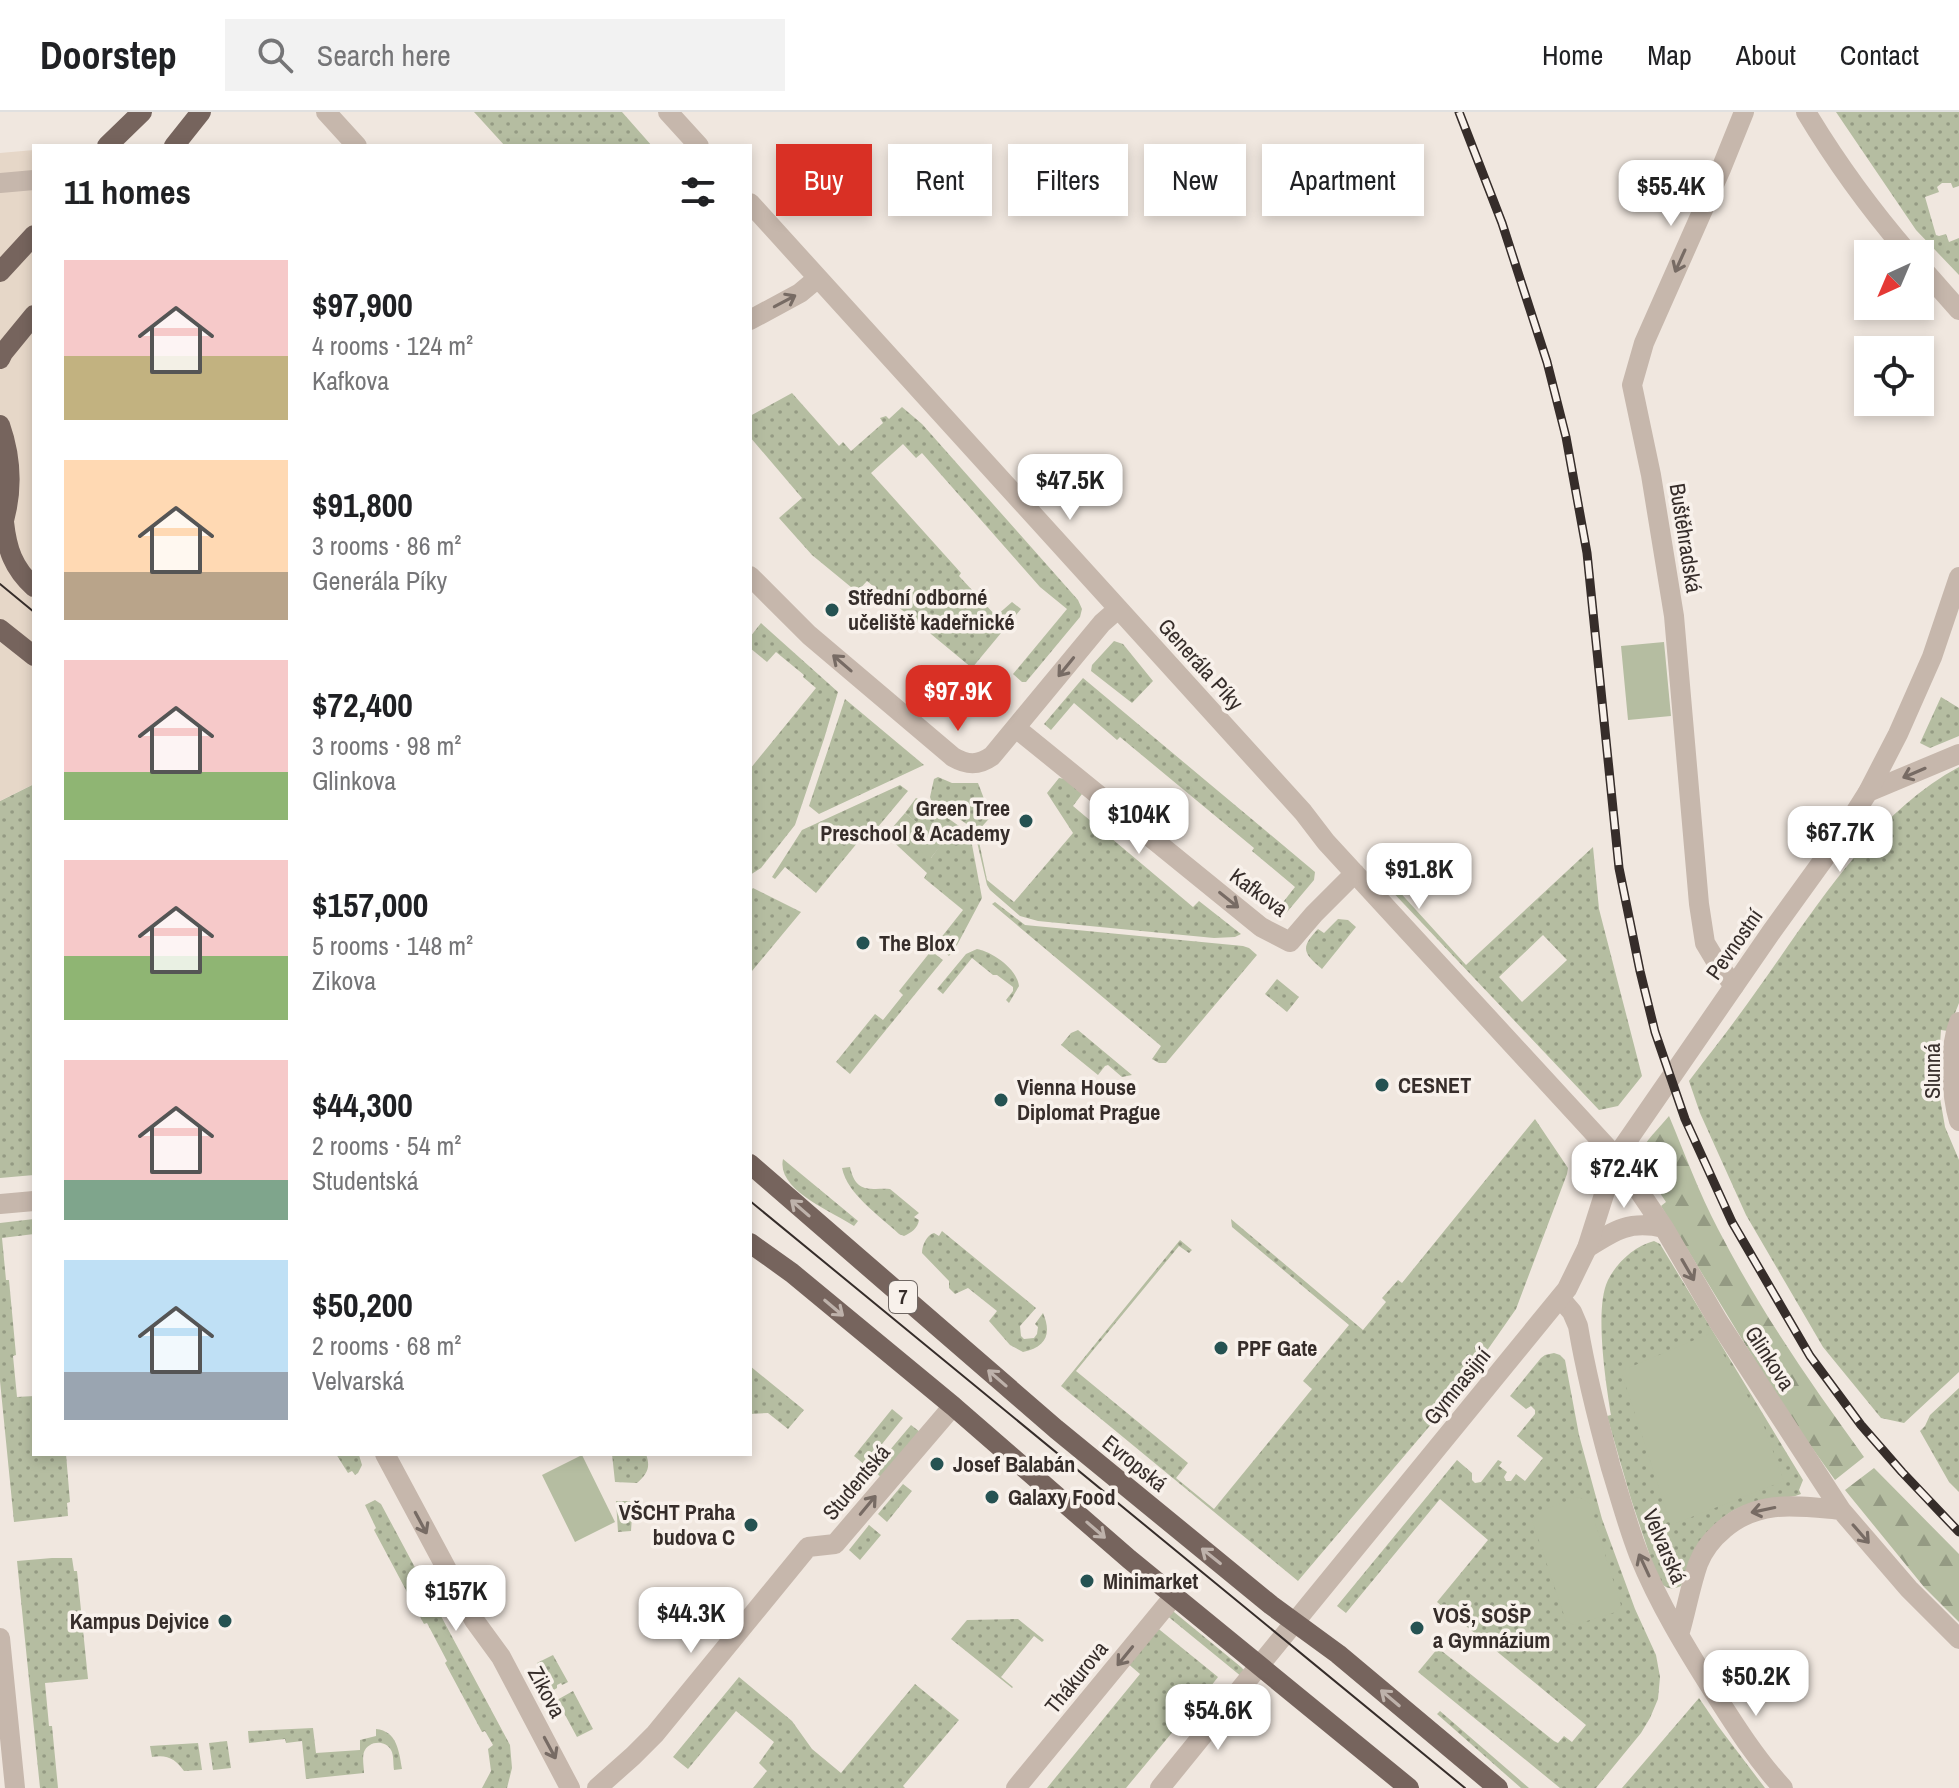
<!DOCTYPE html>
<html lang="en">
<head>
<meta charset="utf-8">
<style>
	:root { --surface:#fff; --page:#f2f2f2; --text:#202124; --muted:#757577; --line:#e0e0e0; --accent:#d93025 }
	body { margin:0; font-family:"Archivo Narrow",sans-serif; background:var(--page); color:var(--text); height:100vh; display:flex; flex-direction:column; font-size:30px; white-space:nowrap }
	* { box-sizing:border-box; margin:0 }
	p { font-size:26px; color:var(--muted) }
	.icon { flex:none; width:44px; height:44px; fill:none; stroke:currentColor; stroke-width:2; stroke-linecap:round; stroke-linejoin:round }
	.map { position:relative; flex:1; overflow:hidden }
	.panel { position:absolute; left:32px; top:32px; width:720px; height:1312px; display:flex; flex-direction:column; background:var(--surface); border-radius:0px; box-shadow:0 4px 12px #0003 }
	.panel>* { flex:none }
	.banner { position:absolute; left:776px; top:32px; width:760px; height:72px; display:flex; gap:16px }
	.needle { width:52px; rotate:224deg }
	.buttons { position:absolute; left:1854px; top:128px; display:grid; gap:16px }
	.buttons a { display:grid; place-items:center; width:80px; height:80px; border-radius:0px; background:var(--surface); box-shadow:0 4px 12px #0003; font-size:40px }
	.price { position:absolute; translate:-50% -68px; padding:0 18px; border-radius:16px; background:#fff; color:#222; font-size:26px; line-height:52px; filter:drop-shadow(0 2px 4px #0008) }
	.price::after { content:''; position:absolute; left:50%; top:48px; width:24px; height:18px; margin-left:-12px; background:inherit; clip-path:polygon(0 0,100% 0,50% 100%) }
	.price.current { background:var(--accent); color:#fff }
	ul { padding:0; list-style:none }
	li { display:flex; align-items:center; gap:24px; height:200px; padding:0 32px }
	li span { display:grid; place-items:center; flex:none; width:224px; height:160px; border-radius:0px; color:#555 }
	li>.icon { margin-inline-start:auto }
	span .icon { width:96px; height:96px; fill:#fffc; stroke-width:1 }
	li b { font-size:34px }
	h2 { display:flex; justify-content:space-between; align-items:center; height:96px; padding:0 32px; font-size:34px }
	.tag { padding:0 28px; border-radius:0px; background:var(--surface); box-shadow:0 4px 12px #0003; font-size:28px; line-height:72px }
	.tag.current { background:var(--accent); color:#fff }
	header { display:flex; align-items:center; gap:48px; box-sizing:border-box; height:112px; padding:0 40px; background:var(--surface); border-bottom:2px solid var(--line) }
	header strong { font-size:38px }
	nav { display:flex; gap:44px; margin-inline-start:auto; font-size:28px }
	.search { width:560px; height:72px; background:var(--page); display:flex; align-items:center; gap:20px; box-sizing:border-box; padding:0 28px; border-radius:0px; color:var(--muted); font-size:30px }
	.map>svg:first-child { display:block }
	.green { fill:url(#green-dots); fill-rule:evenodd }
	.forest { fill:url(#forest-firs) }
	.pitch { fill:#b5bda1 }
	.plaza { fill:#e6d7c8 }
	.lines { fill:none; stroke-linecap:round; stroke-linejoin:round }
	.minor { stroke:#c6b7ac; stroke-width:20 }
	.tertiary { stroke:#c6b7ac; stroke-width:20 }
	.primary { stroke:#76645d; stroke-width:20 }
	.tram { stroke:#362d2a; stroke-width:2 }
	.rail-casing { stroke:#362d2a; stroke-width:9 }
	.rail { stroke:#f8f1eb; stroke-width:6; stroke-dasharray:18; stroke-linecap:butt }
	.oneway { stroke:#776b64 }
	.oneway2 { stroke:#beb2ab }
	.poi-dot { fill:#255252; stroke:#f8f1eb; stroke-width:3 }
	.labels { text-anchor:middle; stroke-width:7; stroke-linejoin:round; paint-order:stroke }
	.shield { fill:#f8f1eb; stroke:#706864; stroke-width:2 }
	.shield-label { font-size:20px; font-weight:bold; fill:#362d2a }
	.street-label { font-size:22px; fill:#362d2a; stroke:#f8f1eb }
	.poi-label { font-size:22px; font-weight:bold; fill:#362d2a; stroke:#f8f1eb; text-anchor:start }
</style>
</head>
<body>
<header>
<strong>Doorstep</strong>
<div class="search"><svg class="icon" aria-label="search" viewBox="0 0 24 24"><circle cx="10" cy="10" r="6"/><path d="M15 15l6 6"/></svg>Search here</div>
<nav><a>Home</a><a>Map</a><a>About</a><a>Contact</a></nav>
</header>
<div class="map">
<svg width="1959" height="1676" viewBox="0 0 1959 1676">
	<defs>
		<pattern id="green-dots" width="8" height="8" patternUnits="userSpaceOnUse" patternTransform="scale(2)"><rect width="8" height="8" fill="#b5bda1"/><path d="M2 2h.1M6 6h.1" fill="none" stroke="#949a83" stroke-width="1.8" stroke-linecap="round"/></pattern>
		<pattern id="forest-firs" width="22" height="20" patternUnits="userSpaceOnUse" patternTransform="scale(2)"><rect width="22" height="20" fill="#b5bda1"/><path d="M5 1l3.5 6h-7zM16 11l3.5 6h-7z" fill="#949a83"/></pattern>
	</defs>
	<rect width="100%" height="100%" fill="#f0e7df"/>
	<path class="green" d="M474,0h148l30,34h-147z
		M1836,0h123v74l-6,2 -2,-5h-9l-5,4 2,5 -14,5 11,38 3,1 7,-2 3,8 10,-4v37l-43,-45z
		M792,281l47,53 4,-4 8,9 32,-28 -3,-5 6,-2 3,3 13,-12 20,17 156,176 4,9 -2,8 -54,65h-4l-9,-8 54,-65 -27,-22 -118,-134 -6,5 -13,-14 -32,29 90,100 -2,3 37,40 16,-14 9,7 -49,59 -105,-87 -10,11 -45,-37 -33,-37 23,-20 -52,-61v-21z
		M761,511l77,69 -14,47 -29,86 -34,43 -11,7v-106l66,-81 -13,-11 1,-2 -28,-23 -9,10 -17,-14v-11z
		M1114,529l9,3 30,37 -21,22 -41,-32 1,-6z
		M1083,566l232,194 -1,8 -32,38 -9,-3 22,-28 -43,-36 2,-3 -134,-111 -3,3 -43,-37 -23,27 -7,-6z
		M1941,585l18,11v28l-29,12 -10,-5z
		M845,587l79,66 -105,49 -10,-8z
		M1959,655v236l-11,28 -7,-1 -3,41 2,27 5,29 14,33v212l-55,51 -23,-5 -58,-71 -77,-132 -46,-102 -11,-32c22,-29 45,-58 66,-88 57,-79 116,-179 204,-226z
		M938,665l14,6h26l8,21 9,8 -18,20 10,48 27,22 59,-69 -26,-40 12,-15 6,1 17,15 -9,12 120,101 6,-6 42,33 -6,3 -21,1 -176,-17 -18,-5 -30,-26 -3,-5 -13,-56 -43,-29 -1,-3 4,-18z
		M34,672v391l-34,3v-377z
		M900,673l8,6 -31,37 -5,-3 -56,68 -31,-26 -10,12 -3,-2 30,-47z
		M916,686l11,5 43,31 12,64 -26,49 -7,9 -13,-12 27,-34 -39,-32 3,-5 -41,-38 6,-7 39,30 11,-15 -37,-30z
		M1593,735l6,62 43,167 -24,30 -19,4 -213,-225v-8l80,88zM1543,823l24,25 -45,42 -23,-25z
		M753,776l48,24 -49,59h-2v-80z
		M995,790l30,23 218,21 6,2 8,7 -91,108h-7l-7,-4 9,-13 -169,-142z
		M1338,807l10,1 8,7 -34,42c-19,-16 -22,-21 -4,-40l6,4z
		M977,837c16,3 40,20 42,37l-10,17 -3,-3 7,-9v-4l-16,-12h-4l-21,-17 -29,36 -6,-5 29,-35z
		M931,839l12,9 -93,114 -14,-12 39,-48 8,6 20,-25 -4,-4z
		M1277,867l22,18 -12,15 -22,-18z
		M1078,918l54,45 -10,2 -14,-12 -3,1 -7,9 -37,-30 10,-12z
		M1535,1007l33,49 -1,6 -51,135 -60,86 -158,186 -237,-195 119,-146 12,10 -3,3 -10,-7 -103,125 112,92 -12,15 38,31 98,-120 -9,-8 46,-56 -117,-98 -1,-8 132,111 23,-28 -4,-4 16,-18 4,3z
		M783,1047l75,62 -4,5c-21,-14 -78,-36 -71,-67z
		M850,1055c6,27 19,21 40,22l29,24 -5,4 5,3c-1,8 -8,13 -15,16l-5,-2c-19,-18 -52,-40 -57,-66z
		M34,1107v15l-32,4 4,42h3l7,75 -3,1 4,41 17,-1v58h32l4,48 -3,1 1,13 -54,6 -14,-141v-158z
		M942,1119l94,77 -16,18 1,10 3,3 10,-1 3,-4 1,-7 -3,-3 8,-11c9,21 3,34 -20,39l-13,-7 -21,-24 8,-10 -29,-23 -13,6 -6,-6v-7l-27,-28c0,-8 5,-18 12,-20l5,3z
		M1654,1129l6,3 143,236 -4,10 2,4c-12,5 -24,3 -37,6 -54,10 -60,43 -83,86 -10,5 -16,2 -23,-6l-27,-81 -24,-83 4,-1c-5,-31 -17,-107 -3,-135 9,-18 27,-34 46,-39z
		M1554,1241l6,2 5,5 14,75 23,84 33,90 21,46 4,22 -2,22 -8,19 -9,15 -45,55h-36l-142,-116 20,-24 116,93 4,2 6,-7 8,6 14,-17 -149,-123 51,-62 -48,-41 -94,114 -9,-7 120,-146 15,13v7l3,3 6,-1 17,-22 4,2 -3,4 8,6 -3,5 2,4h5l5,-7 9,7 18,-23 -26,-22 18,-22v-4l-4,-4 -5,3 -16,-13 31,-38 4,-3z
		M750,1254l54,44 -16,19 -20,-16 -18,1z
		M1959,1276v104l-10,-10 -29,-51 5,-5 5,-11z
		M892,1297l11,9 -38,47 -11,-9z
		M911,1313l9,7 -37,47 -10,-9z
		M336,1342l23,1 3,10 -4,8 -3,2 -3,-4 -4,2z
		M612,1342h34c5,14 1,20 -9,29l-22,-1z
		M903,1372l9,7 -25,31 -9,-8z
		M375,1388l6,4 129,241 2,23 -5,20h-25l9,-17 -3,-22 5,-4 -8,-14 -3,1 -37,-69 2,-2 -20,-38 -3,1 -50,-94 2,-2 -11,-23z
		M616,1389h17l-2,30 -13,1z
		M869,1413l12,10 -21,25 -11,-10z
		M52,1446h20l2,13h3l11,108 -43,4 4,43h3l6,62h-18l-23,-227z
		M1170,1499l4,1 67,55 3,3 -2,7 -77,-63z
		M1018,1507l26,21 -2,2 -8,-6 -33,41 12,10 -1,1 -61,-49 16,-19z
		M1155,1514l63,51 -7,9 18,7 -9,11 -15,-11 -79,95h-79l93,-114 -14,-12z
		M553,1543l15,27 -6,3 -1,-2 -4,2v3l-5,3 -15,-28z
		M739,1565l53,44 20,28 29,24 74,-89 44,36 -56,66 2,2h-152l14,-17 -8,-8 15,-21 -38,-31 -48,58 -15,-12z
		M573,1579l20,38 -16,8 -20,-37z
		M1699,1586l19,28 47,62h-143z
		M1440,1599l89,77h-8l-84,-74z
		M313,1616l3,25 44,-3v-10l16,-4v-7c21,2 23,22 26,40l-8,1c-1,-6 0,-15 -3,-20 -6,-11 -23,-9 -27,2 -2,6 0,15 0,21l-58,6 -4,-38 -16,2 -1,-4 -36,4 -1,-12z
		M227,1629l4,27 -18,2 -4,-27z
		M198,1631l4,27 -18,1c-8,-12 -17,-17 -32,-14l-2,-11z"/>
	<path class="forest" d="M1669,1004c16,38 30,77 49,113 41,80 93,155 146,228l-29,23 -50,-70 -124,-204 5,-4 -6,-9 -2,1c-26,-44 -20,-42 11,-78z
		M1874,1356l85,86v68l-35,-35 -79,-97z"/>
	<path class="pitch" d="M1664,530l7,74 -43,4 -7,-74z
		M905,701l38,30 -13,16 -38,-31z
		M1711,1221l51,88 22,60 -113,44 -50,-154z
		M582,1343l33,67 -40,20 -33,-67z
		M1579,1385l10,6 32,102 -5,7 -42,13 -8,-4 -34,-101 5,-8z"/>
	<path class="plaza" d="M34,38v634l-34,17v-648z"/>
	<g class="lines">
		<path class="minor" d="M326,0l31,34
			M668,0l31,34
			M1806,0c30,50 65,98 103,142
			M0,71l34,-3
			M750,91l553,609 23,30 290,315 48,71 54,93 123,189 68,79 50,50
			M1920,154l39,44
			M750,208l50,-27 18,-15
			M750,464l59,59 144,122c14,8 25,9 39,-1l110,-133 16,-14
			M1016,616l245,199 29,15 24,-28 41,-41
			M1868,680l91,-38
			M1734,874l-17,-23 -12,-20 -6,-39 -25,-288 -23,-141 -19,-90 12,-42 77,-174 23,-57
			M1959,910c-10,26 -8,72 0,99
			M0,1092l34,-3
			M1587,1136c28,-18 43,-28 77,-20
			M1560,1186l12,14 6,14c8,48 20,95 33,142 9,29 17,59 28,87 20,49 48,95 76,139 21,33 42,66 68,94
			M385,1342l89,166 27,37 69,131
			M1679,1523c7,-23 11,-48 19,-71 5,-13 15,-26 26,-35 35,-30 73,-23 117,-19
			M0,1526l15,150
			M597,1676l36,-32 22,-22 153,-187 27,-3 118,-138
			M1016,1676l158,-192
			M1160,1676l99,-122"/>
		<path class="tertiary" d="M1259,1554l308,-377 20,-41 29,-91 156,-226 65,-90 31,-49 30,-58 34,-77 27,-80"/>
		<path class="primary" d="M107,34l35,-34
			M174,34l27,-34
			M0,160l34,-37
			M0,247l3,-6 31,-38
			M0,313c13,37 13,72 0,108
			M4,410c3,27 9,46 30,65
			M0,517l34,27
			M750,1052l306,265 215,176 67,49 160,134
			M750,1131l42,30 161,133 176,153 280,229"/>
		<path class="tram" d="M0,472l34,28
			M750,1089l715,587"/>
		<g class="rail-casing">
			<path id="rail" d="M1459,0l43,111 45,139 19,75 21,116 32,315 21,103 15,61 30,87 47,103 78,134 51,69 41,47 57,60"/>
		</g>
		<use href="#rail" class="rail"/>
	</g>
	<defs><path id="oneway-shaft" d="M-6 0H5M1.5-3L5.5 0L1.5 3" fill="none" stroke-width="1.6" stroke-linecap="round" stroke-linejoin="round" transform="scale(2)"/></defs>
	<g class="oneway">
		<use href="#oneway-shaft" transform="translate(1680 149) rotate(114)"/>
		<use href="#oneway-shaft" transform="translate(785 189) rotate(-28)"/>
		<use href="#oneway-shaft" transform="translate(842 551) rotate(-139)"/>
		<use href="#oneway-shaft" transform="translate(1066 555) rotate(129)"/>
		<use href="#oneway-shaft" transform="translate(1914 661) rotate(157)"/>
		<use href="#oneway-shaft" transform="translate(1229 788) rotate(39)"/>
		<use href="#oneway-shaft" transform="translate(1688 1158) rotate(60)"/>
		<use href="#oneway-shaft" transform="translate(868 1393) rotate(-50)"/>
		<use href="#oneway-shaft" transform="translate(1763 1398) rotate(168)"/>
		<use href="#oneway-shaft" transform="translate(421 1411) rotate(62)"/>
		<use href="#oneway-shaft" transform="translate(1861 1422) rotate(49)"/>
		<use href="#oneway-shaft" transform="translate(1644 1453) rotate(-115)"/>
		<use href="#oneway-shaft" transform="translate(1125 1544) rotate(129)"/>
		<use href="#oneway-shaft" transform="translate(550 1636) rotate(62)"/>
	</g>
	<g class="oneway2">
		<use href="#oneway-shaft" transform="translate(800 1096) rotate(-139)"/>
		<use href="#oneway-shaft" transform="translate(834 1196) rotate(40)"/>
		<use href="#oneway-shaft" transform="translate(997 1266) rotate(-139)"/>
		<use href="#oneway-shaft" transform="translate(1096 1418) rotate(41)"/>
		<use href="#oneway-shaft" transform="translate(1211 1444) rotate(-141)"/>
		<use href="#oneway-shaft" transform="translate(1390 1586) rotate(-140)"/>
	</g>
	<g class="poi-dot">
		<circle cx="832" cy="498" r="8"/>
		<circle cx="1026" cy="709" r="8"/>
		<circle cx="863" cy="831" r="8"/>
		<circle cx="1382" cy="973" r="8"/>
		<circle cx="1001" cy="988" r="8"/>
		<circle cx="1221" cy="1236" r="8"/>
		<circle cx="937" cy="1352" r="8"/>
		<circle cx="992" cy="1385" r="8"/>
		<circle cx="751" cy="1413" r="8"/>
		<circle cx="1087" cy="1469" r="8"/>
		<circle cx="225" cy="1509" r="8"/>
		<circle cx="1417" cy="1516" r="8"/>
	</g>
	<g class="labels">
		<rect class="shield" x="889" y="1169" width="28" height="32" rx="6"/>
		<g class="shield-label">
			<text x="903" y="1192">7</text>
		</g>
		<g class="street-label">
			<text transform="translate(1686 426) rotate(81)" y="8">Buštěhradská</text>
			<text transform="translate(1201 552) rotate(48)" y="8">Generála Píky</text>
			<text transform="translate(1259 780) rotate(36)" y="8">Kafkova</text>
			<text transform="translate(1734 832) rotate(-55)" y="8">Pevnostní</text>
			<text transform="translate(1932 959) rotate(-90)" y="8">Slunná</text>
			<text transform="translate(1770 1246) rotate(57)" y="8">Glinkova</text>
			<text transform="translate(1457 1274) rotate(-51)" y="8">Gymnasijní</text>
			<text transform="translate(1135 1351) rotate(39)" y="8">Evropská</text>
			<text transform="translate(856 1370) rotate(-50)" y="8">Studentská</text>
			<text transform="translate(1665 1434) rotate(67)" y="8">Velvarská</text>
			<text transform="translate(1076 1565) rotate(-51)" y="8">Thákurova</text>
			<text transform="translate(547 1580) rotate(62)" y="8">Zikova</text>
		</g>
		<g class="poi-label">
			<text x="848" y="493">Střední odborné<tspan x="848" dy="25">učeliště kadeřnické</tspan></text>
			<text x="1010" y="704" text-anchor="end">Green Tree<tspan x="1010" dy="25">Preschool &amp; Academy</tspan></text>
			<text x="879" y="839">The Blox</text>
			<text x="1398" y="981">CESNET</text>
			<text x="1017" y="983">Vienna House<tspan x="1017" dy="25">Diplomat Prague</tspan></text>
			<text x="1237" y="1244">PPF Gate</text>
			<text x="953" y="1360">Josef Balabán</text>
			<text x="1008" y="1393">Galaxy Food</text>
			<text x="735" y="1408" text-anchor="end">VŠCHT Praha<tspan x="735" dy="25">budova C</tspan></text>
			<text x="1103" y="1477">Minimarket</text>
			<text x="1433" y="1511">VOŠ, SOŠP<tspan x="1433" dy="25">a Gymnázium</tspan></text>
			<text x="209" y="1517" text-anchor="end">Kampus Dejvice</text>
		</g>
	</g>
</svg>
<div class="buttons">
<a><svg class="needle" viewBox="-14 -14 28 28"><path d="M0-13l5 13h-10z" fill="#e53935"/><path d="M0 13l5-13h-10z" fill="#757577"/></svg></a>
<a><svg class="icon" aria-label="locate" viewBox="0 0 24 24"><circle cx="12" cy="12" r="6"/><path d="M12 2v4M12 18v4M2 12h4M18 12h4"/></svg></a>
</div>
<b class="price" style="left:1671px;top:116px">$55.4K</b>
<b class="price" style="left:1070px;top:410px">$47.5K</b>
<b class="price current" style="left:958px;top:621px">$97.9K</b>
<b class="price" style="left:1139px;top:744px">$104K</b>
<b class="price" style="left:1840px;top:762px">$67.7K</b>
<b class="price" style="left:1419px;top:799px">$91.8K</b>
<b class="price" style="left:1624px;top:1098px">$72.4K</b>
<b class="price" style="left:456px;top:1521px">$157K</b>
<b class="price" style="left:691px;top:1543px">$44.3K</b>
<b class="price" style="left:1756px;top:1606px">$50.2K</b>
<b class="price" style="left:1218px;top:1640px">$54.6K</b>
<div class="banner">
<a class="tag current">Buy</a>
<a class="tag">Rent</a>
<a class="tag">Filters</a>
<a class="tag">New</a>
<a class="tag">Apartment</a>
</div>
<section class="panel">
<h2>11 homes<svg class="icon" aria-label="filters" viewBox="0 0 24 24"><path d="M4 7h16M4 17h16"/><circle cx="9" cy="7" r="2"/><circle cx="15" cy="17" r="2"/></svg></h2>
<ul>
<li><span style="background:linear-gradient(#f6c9c9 60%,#c2b280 0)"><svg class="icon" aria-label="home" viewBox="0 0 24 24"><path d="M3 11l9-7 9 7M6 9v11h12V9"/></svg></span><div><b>$97,900</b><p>4 rooms · 124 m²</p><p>Kafkova</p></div></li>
<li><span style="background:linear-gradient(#ffd9b3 70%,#b9a48a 0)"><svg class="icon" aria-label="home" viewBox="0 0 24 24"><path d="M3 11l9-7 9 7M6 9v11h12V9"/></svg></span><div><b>$91,800</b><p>3 rooms · 86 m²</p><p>Generála Píky</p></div></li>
<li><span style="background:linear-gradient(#f6c9c9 70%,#8fb573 0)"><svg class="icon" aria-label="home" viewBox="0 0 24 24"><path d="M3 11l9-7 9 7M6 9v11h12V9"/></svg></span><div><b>$72,400</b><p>3 rooms · 98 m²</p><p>Glinkova</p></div></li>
<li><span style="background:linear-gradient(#f6c9c9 60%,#8fb573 0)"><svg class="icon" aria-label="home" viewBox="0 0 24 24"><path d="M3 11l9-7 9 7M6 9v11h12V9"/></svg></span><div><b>$157,000</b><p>5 rooms · 148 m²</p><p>Zikova</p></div></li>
<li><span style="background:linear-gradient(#f6c9c9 75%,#7fa58c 0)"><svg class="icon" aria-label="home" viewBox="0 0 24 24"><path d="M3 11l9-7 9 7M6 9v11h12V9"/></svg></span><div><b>$44,300</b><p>2 rooms · 54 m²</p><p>Studentská</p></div></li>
<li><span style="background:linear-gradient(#bfe0f5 70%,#9aa5b1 0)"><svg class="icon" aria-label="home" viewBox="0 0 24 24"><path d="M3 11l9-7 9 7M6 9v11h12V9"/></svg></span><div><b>$50,200</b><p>2 rooms · 68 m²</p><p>Velvarská</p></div></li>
</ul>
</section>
</div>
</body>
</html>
